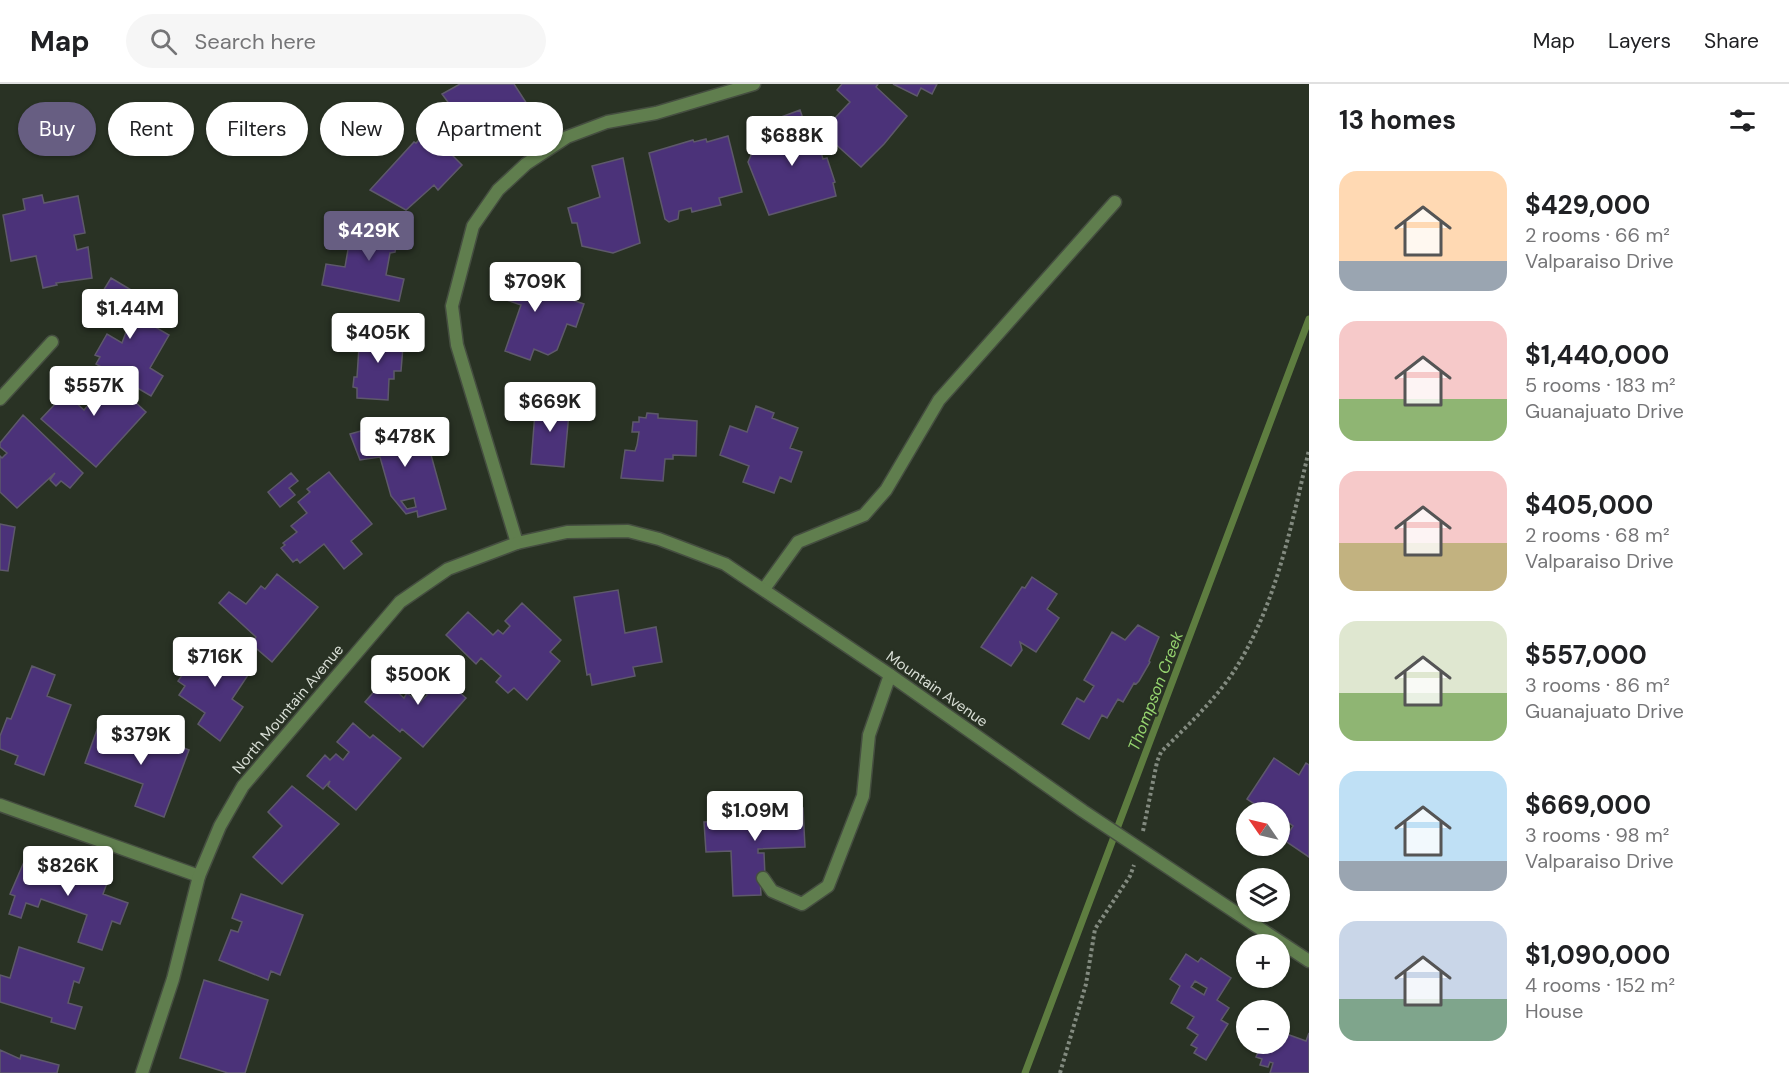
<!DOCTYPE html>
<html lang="en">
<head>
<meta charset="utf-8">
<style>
	:root { --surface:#fff; --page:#f6f6f6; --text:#202124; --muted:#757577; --line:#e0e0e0; --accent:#675e82 }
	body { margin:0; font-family:"DM Sans",sans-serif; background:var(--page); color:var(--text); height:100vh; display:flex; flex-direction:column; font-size:22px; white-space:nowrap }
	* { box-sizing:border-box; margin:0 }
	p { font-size:20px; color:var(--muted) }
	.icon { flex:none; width:33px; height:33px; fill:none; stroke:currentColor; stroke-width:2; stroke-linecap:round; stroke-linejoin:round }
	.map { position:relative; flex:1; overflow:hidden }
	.side { display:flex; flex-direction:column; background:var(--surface); width:480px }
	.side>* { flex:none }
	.guide { position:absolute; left:18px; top:18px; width:570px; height:54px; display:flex; gap:12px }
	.needle { width:39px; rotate:304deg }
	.buttons { position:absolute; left:1236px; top:718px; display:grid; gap:12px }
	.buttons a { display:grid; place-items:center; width:54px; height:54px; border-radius:50%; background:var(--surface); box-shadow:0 2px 4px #0004; font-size:30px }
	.price { position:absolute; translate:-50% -51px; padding:0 14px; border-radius:6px; background:#fff; color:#222; font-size:20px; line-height:39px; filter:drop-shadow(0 2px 3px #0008) }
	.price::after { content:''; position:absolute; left:50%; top:36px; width:18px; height:14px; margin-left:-9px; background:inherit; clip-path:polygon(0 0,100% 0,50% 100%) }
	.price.current { background:var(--accent); color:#fff }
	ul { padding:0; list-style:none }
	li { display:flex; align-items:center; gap:18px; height:150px; padding:0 30px }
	li span { display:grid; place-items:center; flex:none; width:168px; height:120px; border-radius:18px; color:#555 }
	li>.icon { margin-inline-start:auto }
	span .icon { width:72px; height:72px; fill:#fffc; stroke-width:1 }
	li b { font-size:26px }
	h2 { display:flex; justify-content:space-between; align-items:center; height:72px; padding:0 30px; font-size:26px }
	.tag { padding:0 21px; border-radius:27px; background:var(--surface); box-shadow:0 2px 4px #0004; font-size:21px; line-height:54px }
	.tag.current { background:var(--accent); color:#fff }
	header { display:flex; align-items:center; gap:36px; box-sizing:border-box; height:84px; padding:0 30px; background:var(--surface); border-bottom:2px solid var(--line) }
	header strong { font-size:28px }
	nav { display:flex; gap:33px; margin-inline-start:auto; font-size:21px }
	.search { width:420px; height:54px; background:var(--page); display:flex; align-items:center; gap:15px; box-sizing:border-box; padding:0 21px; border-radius:33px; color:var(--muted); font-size:22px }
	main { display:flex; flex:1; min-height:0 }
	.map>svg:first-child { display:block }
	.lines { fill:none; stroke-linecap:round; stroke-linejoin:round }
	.stream { stroke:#5e7d40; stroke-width:7 }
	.building { fill:#4b3279; stroke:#5e596b; stroke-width:1.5; fill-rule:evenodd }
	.service-casing { stroke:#454e40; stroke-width:15 }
	.minor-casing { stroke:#454e40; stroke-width:15 }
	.tertiary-casing { stroke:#454e40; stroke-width:15 }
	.path { stroke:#838b80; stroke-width:4; stroke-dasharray:3 3; stroke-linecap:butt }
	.service { stroke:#607e4e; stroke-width:12 }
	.minor { stroke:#607e4e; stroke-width:12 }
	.tertiary { stroke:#607e4e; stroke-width:12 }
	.labels { text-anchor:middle; stroke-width:4.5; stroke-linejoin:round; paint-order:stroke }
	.street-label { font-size:15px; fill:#d8ded5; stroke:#293224 }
	.water-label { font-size:16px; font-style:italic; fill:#96d46f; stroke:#293224 }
</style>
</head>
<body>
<header>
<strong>Map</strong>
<div class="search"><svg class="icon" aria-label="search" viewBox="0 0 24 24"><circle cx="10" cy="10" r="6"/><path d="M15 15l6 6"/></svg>Search here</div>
<nav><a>Map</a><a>Layers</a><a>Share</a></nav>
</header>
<main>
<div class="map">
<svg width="1309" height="989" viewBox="0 0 1309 989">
	<rect width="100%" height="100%" fill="#293224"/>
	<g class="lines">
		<path class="stream" d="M1025,989l284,-754"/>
	</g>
	<path class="building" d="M460,0h54l13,20 -55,31 -30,-41z
		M842,0h36l-2,3 31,29 -23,28 -23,23 -39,-35 28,-30 -13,-12z
		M893,0h44l-5,10 -11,-6 -4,8z
		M800,26l7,20 5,-1 6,13 5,17 4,-1 8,24 -2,1 3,13 -67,19 -21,-53 4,-9 9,-4 7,4 -1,-3 7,-2 -9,-25z
		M432,51l30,30 -24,25 -4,-5 -28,25 -36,-20 44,-48 2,1 7,-7 4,4z
		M728,52l14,56 -23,6 2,7 -29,7 -1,-4 -12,3 -1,8 -9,3 -4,-3 -16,-66 44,-13 1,2 12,-3 1,3z
		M623,74l17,85 -27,10 -31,-7 -5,-23h-5l-4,-15 32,-11 -8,-31z
		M42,111l2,8 34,-7 7,37 -11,2 3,15 11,-3 4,31 -36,5 1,2 -14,3 -7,-32 -25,5 -8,-46 22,-5 -2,-11z
		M364,132l34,7 2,4 -5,25 -5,1 -4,22 18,4 -5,22 -77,-16 4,-21 19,3 5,-29 9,2 1,-21 3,1z
		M503,180l35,13 -3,10 49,17 -8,23 -9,-3 -10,26 -9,5 -14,-6 -4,11 -25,-9 16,-46 -29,-10z
		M111,194l37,22 -10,17 31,18 -19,33 13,8 -12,20 -55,-32 4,-7 -5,-2 12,-21 15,9 7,-19 -35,-18z
		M360,248l44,2 -3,37h-7v8h-5l-1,21 -31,-2v-10l-4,-1 1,-10h3z
		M88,285l24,19 3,-3 6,4 25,23 -50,55 -55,-48zM79,311l10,9 -5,6 -10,-9z
		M536,315l34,3 -6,65 -33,-3z
		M756,322l18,7 -2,5 26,10 -8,20 12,4 -11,30 -11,-5 -6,16 -31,-11 6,-16 -29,-11 10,-29 17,6z
		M647,329l11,1v4l39,3 -1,35 -23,-1v4h-8l-2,22 -42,-3 4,-28 10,1 2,-6 2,-13h-7l1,-10h6v-5l7,1z
		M23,331l60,58 -13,15 -9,-7 -5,5 -6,-6 5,-7 -38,35 -17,-16v-36l2,2 5,-5 -7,-6v-4z
		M379,342l4,12 40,-12 23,83 -28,8 -1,-6 -11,3 -15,-18 -11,-39 -20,3 -10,-26zM414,414l2,9 -9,2 -6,-8z
		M329,388l43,52 -21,17 11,13 -18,15 -20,-25 -24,19 -3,-4 -4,3 -12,-14 4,-3 -2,-2 14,-11 -6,-6 16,-13 -9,-11 12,-10 -3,-3z
		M291,389l7,8 -9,7 6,7 -15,12 -12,-15z
		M0,440l15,3 -7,44 -8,-1z
		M277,490l41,33 -46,55 -21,-18 5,-7 -37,-34 10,-11 17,12 15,-18 4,3z
		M1032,493l25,17 -10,15 12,9 -23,34 -16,-10 2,8 -11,16 -30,-19 41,-60 3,1z
		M618,506l7,43 31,-6 6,35 -29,5 2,9 -43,9 -2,-11 -3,1 -13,-78z
		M522,519l39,37 -11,12 10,9 -33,39 -13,-12 -6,5 -12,-11 5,-6 -20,-18 -5,6 -30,-29 22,-23 25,23 5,-5 5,4 7,-8 -5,-5z
		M1138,541l21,12 -10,24 1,1 -11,19 -3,3 -2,-1 -11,19 -5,-3 -11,19 -5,-3 -13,24 -27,-15 15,-26 7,4 10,-16 -10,-6 28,-48 13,8z
		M220,555l21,15 -7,10 16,8 -18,27 11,8 -23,34 -22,-17 7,-11 -26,-18 6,-9 -7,-5 13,-19 4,3 12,-17 5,3z
		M428,581l38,33 -43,49 -21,-18 -2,3 -35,-30 19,-22 20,18 3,-5 12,10 8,-8 -14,-12z
		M32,582l23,9 -8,21 24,9 -27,70 -29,-11 3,-8 -18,-7v-13l7,-18 4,1z
		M353,639l17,15 3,-3 28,23 -45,52 -28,-24 2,-5 -7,8 -16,-13 18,-21 5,5 6,-6 7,6 6,-8 -12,-10z
		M98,643l51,18 3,-9 37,14 -25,67 -29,-11 8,-22 -58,-21z
		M1274,674l25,17 7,-12 3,2v92l-25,-17 9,-14 -13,-10v-3h-12l-21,-14z
		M292,702l47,38 -57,60 -29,-27 29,-31 -14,-14z
		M774,720v5l29,-1 2,39 -47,2v4h6l1,23h-5l1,19 -28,1 -2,-45 -25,1 -2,-30 42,-2 -1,-14z
		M27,771l80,28 -4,11 25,9 -8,21 -8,-3 -10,29 -24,-8 9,-27 -46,-16 -3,8 -12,-4 -5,15 -12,-4 6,-18 -5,-2z
		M241,810l62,21 -23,60 -9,-4 -3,9 -49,-20 12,-30 7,2 4,-10 -10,-4z
		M19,863l65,21 -5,15 -5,-2 -6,22 14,4 -7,22 -24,-7 1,-4 -52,-16v-27l10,3z
		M1186,870l12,8 3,-4 30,20 -14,22 12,8 -8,12 7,4 -22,36 -12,-7 3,-5 -6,-3 7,-10 -11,-7 7,-11 -23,-14 9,-17 -10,-7zM1195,897l12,7 -3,7 -13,-8z
		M204,896l64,20 -23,73h-17l-48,-15z
		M1281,948l25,9 3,-8v40h-39l3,-10 -3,-1 -2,5 -8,-2 2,-6 -6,-2 5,-13h19z
		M0,966l20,9 1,-4 38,10 -2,8h-57z"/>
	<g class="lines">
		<g class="service-casing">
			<path id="service" d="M764,505l34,-47 66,-27 22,-25 53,-90 176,-198
				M763,794l9,13 30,13 26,-18 35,-90 6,-61 21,-60"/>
		</g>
		<g class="minor-casing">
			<path id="minor" d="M0,315l52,-57
				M517,459l-60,-198 -5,-39 21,-80 25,-36 28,-26 41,-27 40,-15 49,-9 98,-29
				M0,721l199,71"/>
		</g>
		<g class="tertiary-casing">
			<path id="tertiary" d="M142,989l31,-94 26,-103 21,-50 23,-40 157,-184 48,-33 69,-26 50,-11 61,-1 31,8 66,25 165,111 193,136 226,150"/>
		</g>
		<path class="path" d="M1143,747l14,-69 4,-10c25,-25 52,-50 71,-78 44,-66 59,-148 77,-224
			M1060,989l26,-89 9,-55 35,-53 4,-11"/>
		<use href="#service" class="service"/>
		<use href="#minor" class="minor"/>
		<use href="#tertiary" class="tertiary"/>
	</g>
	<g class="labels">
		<g class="street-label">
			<text transform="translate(937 605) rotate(35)" y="5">Mountain Avenue</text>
			<text transform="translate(288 625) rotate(-50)" y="5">North Mountain Avenue</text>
		</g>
		<g class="water-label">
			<text transform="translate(1155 607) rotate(-69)" y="6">Thompson Creek</text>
		</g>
	</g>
</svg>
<div class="buttons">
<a><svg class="needle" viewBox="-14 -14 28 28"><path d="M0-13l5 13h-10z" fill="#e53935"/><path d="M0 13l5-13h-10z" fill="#757577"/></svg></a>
<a><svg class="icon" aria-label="layers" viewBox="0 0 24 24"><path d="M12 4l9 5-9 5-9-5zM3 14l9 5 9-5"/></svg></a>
<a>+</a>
<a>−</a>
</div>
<b class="price" style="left:792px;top:83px">$688K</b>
<b class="price current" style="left:369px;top:178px">$429K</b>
<b class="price" style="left:535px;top:229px">$709K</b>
<b class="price" style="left:130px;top:256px">$1.44M</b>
<b class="price" style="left:378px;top:280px">$405K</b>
<b class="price" style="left:94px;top:333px">$557K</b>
<b class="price" style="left:550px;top:349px">$669K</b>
<b class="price" style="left:405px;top:384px">$478K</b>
<b class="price" style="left:215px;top:604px">$716K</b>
<b class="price" style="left:418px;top:622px">$500K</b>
<b class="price" style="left:141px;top:682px">$379K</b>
<b class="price" style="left:755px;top:758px">$1.09M</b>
<b class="price" style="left:68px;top:813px">$826K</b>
<div class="guide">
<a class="tag current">Buy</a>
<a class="tag">Rent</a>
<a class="tag">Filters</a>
<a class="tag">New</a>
<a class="tag">Apartment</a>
</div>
</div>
<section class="side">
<h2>13 homes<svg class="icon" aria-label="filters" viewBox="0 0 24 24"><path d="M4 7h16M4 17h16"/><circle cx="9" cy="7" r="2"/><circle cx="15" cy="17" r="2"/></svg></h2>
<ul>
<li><span style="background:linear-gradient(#ffd9b3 75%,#9aa5b1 0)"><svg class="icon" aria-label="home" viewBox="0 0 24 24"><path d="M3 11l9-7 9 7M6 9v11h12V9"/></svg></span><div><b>$429,000</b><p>2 rooms · 66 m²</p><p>Valparaiso Drive</p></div></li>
<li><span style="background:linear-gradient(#f6c9c9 65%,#8fb573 0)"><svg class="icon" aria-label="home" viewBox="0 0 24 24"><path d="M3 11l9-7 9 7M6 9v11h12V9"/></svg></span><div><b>$1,440,000</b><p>5 rooms · 183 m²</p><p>Guanajuato Drive</p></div></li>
<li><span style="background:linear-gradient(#f6c9c9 60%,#c2b280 0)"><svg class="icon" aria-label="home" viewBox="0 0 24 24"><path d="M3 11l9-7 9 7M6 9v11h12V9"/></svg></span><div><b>$405,000</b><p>2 rooms · 68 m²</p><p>Valparaiso Drive</p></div></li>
<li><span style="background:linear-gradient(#dfe7d0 60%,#8fb573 0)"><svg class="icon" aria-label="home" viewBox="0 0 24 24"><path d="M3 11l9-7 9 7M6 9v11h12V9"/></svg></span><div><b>$557,000</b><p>3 rooms · 86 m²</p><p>Guanajuato Drive</p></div></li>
<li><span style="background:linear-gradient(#bfe0f5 75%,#9aa5b1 0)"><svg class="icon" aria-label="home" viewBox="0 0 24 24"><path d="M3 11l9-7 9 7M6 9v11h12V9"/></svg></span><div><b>$669,000</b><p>3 rooms · 98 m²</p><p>Valparaiso Drive</p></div></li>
<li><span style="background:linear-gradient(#c9d6e8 65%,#7fa58c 0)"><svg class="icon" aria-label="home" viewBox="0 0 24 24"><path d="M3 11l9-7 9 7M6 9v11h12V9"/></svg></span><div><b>$1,090,000</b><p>4 rooms · 152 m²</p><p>House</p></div></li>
</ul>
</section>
</main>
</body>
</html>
